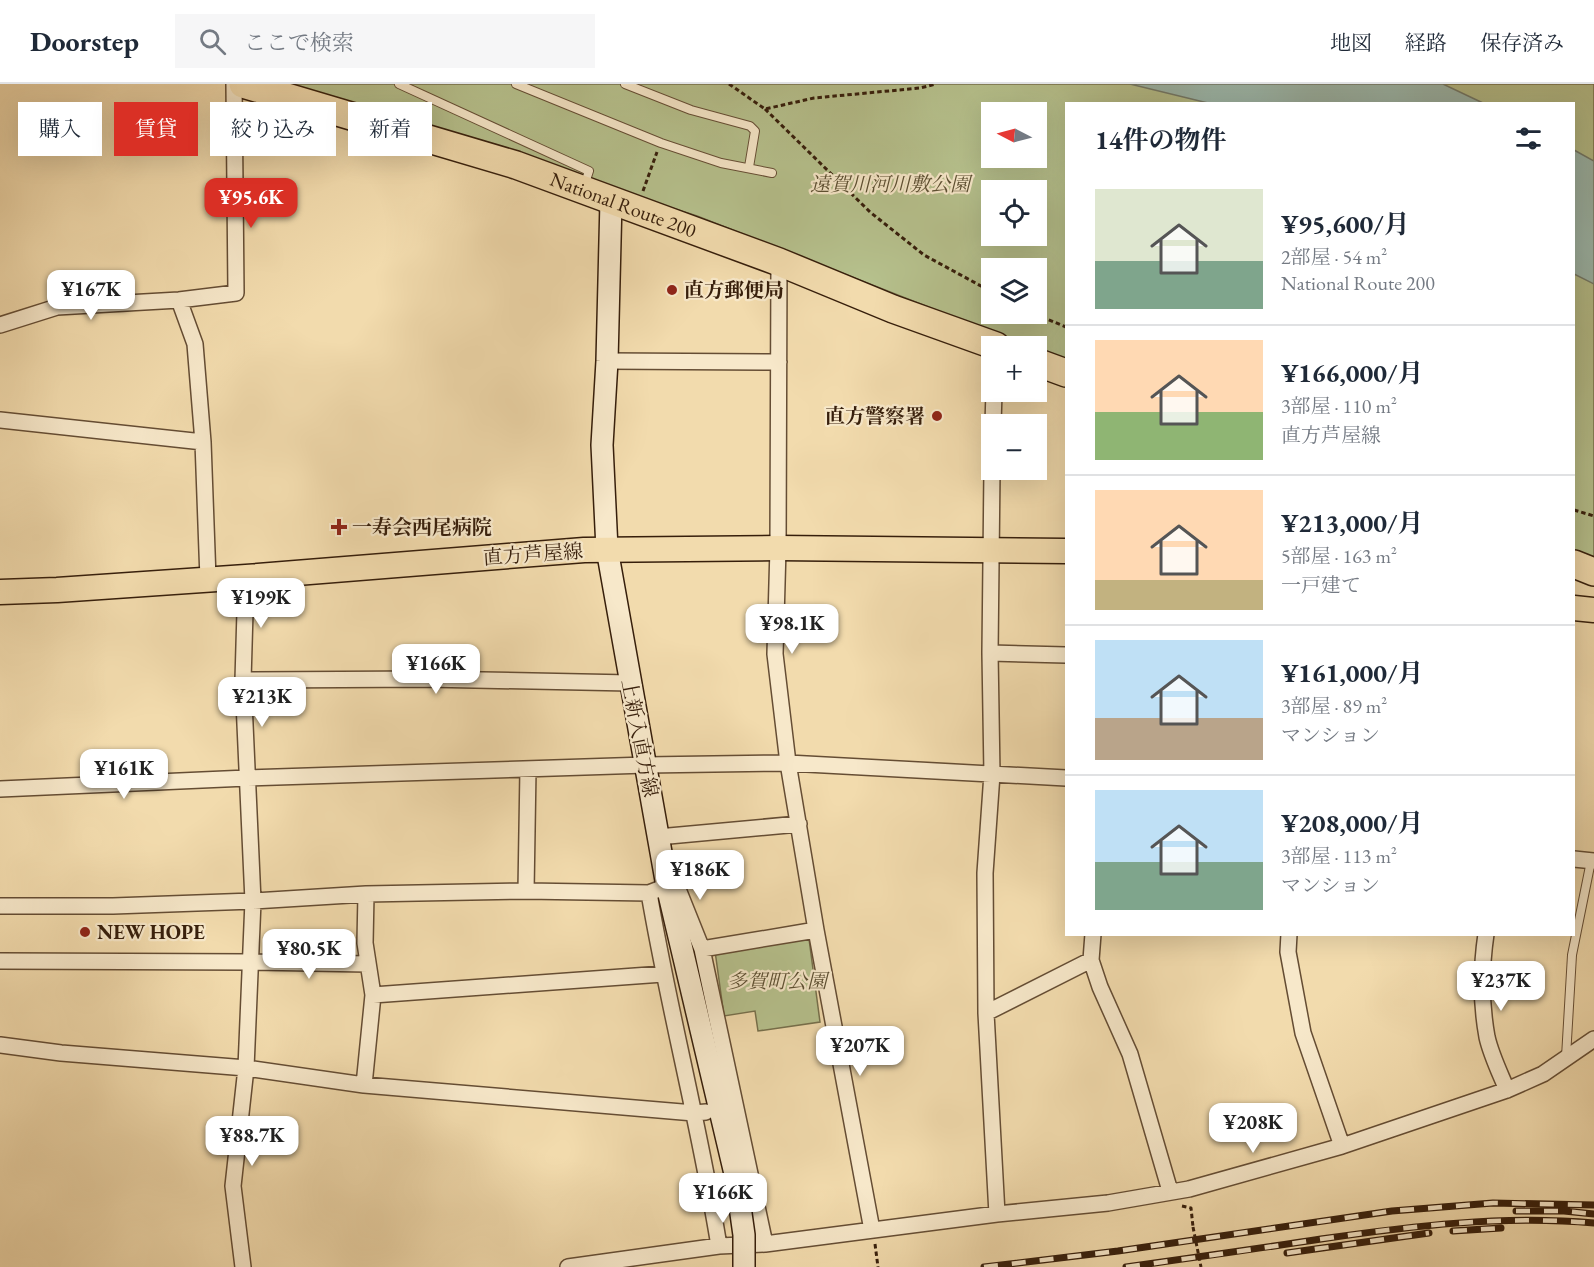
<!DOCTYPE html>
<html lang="ja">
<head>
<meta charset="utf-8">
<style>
	:root { --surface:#fff; --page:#f6f6f7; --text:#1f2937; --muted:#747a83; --line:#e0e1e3; --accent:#d93025 }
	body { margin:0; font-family:"EB Garamond","Noto Serif JP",serif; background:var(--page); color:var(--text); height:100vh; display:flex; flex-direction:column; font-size:22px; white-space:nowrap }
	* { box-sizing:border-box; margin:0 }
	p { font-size:20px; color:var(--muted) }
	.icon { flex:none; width:33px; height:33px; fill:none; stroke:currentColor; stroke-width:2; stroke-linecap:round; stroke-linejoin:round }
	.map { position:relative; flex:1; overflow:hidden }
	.panel { position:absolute; left:1065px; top:18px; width:510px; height:834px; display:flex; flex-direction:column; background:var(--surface); border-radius:0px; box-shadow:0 6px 24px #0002 }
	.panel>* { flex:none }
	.hud { position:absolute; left:18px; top:18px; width:570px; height:54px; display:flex; gap:12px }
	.needle { width:39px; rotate:276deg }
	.fabs { position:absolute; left:981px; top:18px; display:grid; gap:12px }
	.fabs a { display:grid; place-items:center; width:66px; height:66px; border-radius:0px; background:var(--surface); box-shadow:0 6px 24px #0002; font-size:30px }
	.price { position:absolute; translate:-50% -51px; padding:0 14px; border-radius:12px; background:#fff; color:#222; font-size:20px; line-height:39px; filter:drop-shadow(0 2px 3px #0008) }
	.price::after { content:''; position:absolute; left:50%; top:36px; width:18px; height:14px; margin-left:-9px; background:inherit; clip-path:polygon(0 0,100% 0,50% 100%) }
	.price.on { background:var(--accent); color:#fff }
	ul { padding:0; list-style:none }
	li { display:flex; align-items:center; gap:18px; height:150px; padding:0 30px }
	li+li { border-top:2px solid var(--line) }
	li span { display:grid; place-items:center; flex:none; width:168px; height:120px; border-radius:0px; color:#555 }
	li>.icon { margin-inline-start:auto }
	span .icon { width:72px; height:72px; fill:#fffc; stroke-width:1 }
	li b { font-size:26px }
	h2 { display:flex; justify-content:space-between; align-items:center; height:72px; padding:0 30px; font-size:26px }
	.tag { padding:0 21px; border-radius:0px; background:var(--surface); box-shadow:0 6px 24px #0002; font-size:21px; line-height:54px }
	.tag.on { background:var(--accent); color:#fff }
	header { display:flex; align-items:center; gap:36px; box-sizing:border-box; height:84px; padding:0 30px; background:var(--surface); border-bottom:2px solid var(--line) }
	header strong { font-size:28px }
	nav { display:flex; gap:33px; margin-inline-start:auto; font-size:21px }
	.search { width:420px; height:54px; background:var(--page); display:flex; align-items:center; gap:15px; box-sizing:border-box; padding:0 21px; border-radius:0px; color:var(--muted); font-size:22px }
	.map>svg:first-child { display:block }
	.green { fill:#b6c18d; stroke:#76704c; stroke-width:1.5; fill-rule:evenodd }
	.water { fill:#9cbaaf; stroke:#737c6d; stroke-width:1.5 }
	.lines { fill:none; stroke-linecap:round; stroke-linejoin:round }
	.lane-casing { stroke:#654d34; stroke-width:10 }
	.street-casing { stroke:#654d34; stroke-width:18 }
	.secondary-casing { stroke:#361e0b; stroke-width:24 }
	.primary-casing { stroke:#361e0b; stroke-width:27 }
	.highway-casing { stroke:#361e0b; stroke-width:30 }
	.path { stroke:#361e0b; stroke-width:3; stroke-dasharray:4.5 3; stroke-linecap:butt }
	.lane { stroke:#f7e8ca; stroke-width:8 }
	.street { stroke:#f7e8ca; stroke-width:15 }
	.secondary { stroke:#f7e8ca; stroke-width:21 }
	.primary { stroke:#f2dbad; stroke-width:24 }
	.highway { stroke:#f2dbad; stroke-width:27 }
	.rail-casing { stroke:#361e0b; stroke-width:7 }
	.rail { stroke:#f7e8ca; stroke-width:4.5; stroke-dasharray:14; stroke-linecap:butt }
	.secondary-bridge-casing { stroke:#361e0b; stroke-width:24; stroke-linecap:butt }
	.path-bridge { stroke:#361e0b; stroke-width:3; stroke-dasharray:4.5 3; stroke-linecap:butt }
	.secondary-bridge { stroke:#f7e8ca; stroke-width:21 }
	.poi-dot { fill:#8f2418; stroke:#f7e8ca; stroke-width:2 }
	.labels { text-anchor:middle; stroke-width:4.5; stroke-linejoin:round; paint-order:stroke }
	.park-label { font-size:20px; font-style:italic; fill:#5c4f32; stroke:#f7e8ca }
	.street-label { font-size:20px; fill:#361e0b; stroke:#f7e8ca }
	.poi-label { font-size:20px; font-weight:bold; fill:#361e0b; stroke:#f7e8ca; text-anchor:start }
</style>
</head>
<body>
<header>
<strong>Doorstep</strong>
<div class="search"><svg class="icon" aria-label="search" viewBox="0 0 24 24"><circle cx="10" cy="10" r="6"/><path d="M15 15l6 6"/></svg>ここで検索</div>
<nav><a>地図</a><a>経路</a><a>保存済み</a></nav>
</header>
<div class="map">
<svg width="1594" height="1183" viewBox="0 0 1594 1183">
	<rect width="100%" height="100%" fill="#f2dbad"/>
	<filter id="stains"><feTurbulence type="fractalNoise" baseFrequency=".00333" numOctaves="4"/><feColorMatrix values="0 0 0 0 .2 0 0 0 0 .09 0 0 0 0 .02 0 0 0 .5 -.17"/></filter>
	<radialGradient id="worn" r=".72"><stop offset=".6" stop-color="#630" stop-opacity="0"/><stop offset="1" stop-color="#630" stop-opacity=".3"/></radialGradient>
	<path class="green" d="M285,0h1309v474l-20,-7v-447h-508v256l-29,-11 -1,-3h-5l-29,-10 -305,-120zM992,28h44v46h-44zM992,106h44v46h-44zM992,184h44v46h-44z
		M809,855l11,83 -62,9 -3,-20 -31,5 -9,-65z"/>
	<path class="water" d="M1130,0h313l40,19 -271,1z
		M1574,66l20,11v123l-20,-10z"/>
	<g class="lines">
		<g class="lane-casing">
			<path id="lane" d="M399,0l190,87 -5,15
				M516,0l145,59 60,20 51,10
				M625,0l66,26 59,16 5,5 -6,36
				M1566,973l6,-102 19,-94"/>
		</g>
		<g class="street-casing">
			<path id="street" d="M779,178l-1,286 -3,106 13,109 28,167 56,300
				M179,216l16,44 8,98 5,137
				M0,241l57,-18 122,-7 57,-7 -2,-209
				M607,277l172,1
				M0,336l203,22
				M993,340l1,-32
				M992,386l-2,183 2,121 -7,99 1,140 11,201
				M990,569l76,2
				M243,596l185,-1 202,4
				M0,705l247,-11 399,-13 142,-2 278,15
				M658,753l141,-13
				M1574,775l20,2
				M526,807l2,-122
				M649,809c20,118 51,234 70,353
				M0,822h113l140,-5 113,-7 160,-3 123,2 18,-7 11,3 24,60 63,295
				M1093,850l-2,26 9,27 30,67 40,137
				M1289,850l-1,18 15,81 39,113
				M1486,850c-5,34 -5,70 1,103 4,18 13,36 20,53
				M702,865l114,-19
				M0,877l250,1 118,2
				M373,911l290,-21
				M986,929l105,-53
				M0,961l61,8 185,15 118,17 330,28 12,-1
				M364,1001l9,-90 -8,-52 1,-49
				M243,1183l-10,-81 13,-118 7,-167 -10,-221 3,-103
				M568,1183l151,-21 46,-2 232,-30 111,-11 81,-14 153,-43 165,-56 36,-16 51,-35"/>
		</g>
		<g class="secondary-casing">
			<path id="secondary" d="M611,117l-4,160 -5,84 5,104 60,337 69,292"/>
		</g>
		<g class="primary-casing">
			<path id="primary" d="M0,508l57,-2 189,-13 338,-27 194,-2 288,3
				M1574,524l20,2"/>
		</g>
		<g class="highway-casing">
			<g id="highway">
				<path id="s1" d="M243,0l273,81 263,97 114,47 103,37"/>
				<path d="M1036,278l30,11"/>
				<path d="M1574,480l20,8"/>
			</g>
		</g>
		<path class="path" d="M729,0l36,25 49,-11 106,-10 16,-4
			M765,25l105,103 54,43 68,37
			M643,107l14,-39
			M1035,230l31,13
			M991,239l4,-9
			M1574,426l20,6
			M1182,1122l9,2 2,19
			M875,1160l3,23"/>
		<use href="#lane" class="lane"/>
		<use href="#street" class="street"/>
		<use href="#secondary" class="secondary"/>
		<use href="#primary" class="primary"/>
		<use href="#highway" class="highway"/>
		<g class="rail-casing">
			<path id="rail" d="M1516,1127h48l30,3
				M1453,1147l48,-3
				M1287,1169l142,-20
				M984,1183l134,-16 274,-40 101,-8 101,2
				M1126,1183c65,-9 130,-18 195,-28 91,-13 181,-24 273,-16"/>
		</g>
		<use href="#rail" class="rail"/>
		<g class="secondary-bridge-casing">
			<path id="secondary-bridge" d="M736,1094l8,57v32"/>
		</g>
		<path class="path-bridge" d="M1193,1143l8,40"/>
		<use href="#secondary-bridge" class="secondary-bridge"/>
	</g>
	<g class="poi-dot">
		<circle cx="672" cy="206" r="6"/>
		<circle cx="937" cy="332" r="6"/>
		<path d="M336 434h6v6h6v6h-6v6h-6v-6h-6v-6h6z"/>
		<circle cx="85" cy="848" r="6"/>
	</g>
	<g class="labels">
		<g class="park-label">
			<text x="890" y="107">遠賀川河川敷公園</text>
			<text x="777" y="904">多賀町公園</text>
		</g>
		<g class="street-label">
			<text dy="7" stroke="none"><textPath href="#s1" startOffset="399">National Route 200</textPath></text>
			<text transform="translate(533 470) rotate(-4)" y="7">直方芦屋線</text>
			<text transform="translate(640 654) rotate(79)" y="7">上新入直方線</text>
		</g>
		<g class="poi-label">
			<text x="684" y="213">直方郵便局</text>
			<text x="925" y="339" text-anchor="end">直方警察署</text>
			<text x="352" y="450">一寿会西尾病院</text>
			<text x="97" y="855">NEW HOPE</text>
		</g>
	</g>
	<rect width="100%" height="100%" filter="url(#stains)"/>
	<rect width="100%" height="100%" fill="url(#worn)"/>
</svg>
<div class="fabs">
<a><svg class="needle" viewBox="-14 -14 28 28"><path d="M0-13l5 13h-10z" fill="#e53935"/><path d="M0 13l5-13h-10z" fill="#747a83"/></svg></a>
<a><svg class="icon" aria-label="locate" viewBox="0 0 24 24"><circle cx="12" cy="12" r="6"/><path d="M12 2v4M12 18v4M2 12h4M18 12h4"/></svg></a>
<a><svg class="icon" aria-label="layers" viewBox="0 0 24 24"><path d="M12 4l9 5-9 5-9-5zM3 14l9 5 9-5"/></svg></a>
<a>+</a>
<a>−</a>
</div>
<b class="price on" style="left:251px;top:145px">¥95.6K</b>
<b class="price" style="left:91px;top:237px">¥167K</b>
<b class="price" style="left:261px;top:545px">¥199K</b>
<b class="price" style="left:792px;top:571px">¥98.1K</b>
<b class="price" style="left:436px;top:611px">¥166K</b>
<b class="price" style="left:262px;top:644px">¥213K</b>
<b class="price" style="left:124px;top:716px">¥161K</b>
<b class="price" style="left:700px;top:817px">¥186K</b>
<b class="price" style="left:309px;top:896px">¥80.5K</b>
<b class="price" style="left:1501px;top:928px">¥237K</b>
<b class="price" style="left:860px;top:993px">¥207K</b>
<b class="price" style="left:1253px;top:1070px">¥208K</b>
<b class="price" style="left:252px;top:1083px">¥88.7K</b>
<b class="price" style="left:723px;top:1140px">¥166K</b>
<div class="hud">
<a class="tag">購入</a>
<a class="tag on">賃貸</a>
<a class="tag">絞り込み</a>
<a class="tag">新着</a>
</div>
<section class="panel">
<h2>14件の物件<svg class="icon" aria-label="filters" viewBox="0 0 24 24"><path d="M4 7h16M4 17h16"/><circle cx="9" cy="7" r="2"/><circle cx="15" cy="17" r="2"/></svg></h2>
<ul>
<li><span style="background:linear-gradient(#dfe7d0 60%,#7fa58c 0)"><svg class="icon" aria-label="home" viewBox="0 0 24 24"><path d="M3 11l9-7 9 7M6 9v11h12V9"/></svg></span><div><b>¥95,600/月</b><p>2部屋 · 54 m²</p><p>National Route 200</p></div></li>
<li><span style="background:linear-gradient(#ffd9b3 60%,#8fb573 0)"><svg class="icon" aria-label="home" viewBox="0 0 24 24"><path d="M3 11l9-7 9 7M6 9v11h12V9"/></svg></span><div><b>¥166,000/月</b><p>3部屋 · 110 m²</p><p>直方芦屋線</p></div></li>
<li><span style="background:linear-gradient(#ffd9b3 75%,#c2b280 0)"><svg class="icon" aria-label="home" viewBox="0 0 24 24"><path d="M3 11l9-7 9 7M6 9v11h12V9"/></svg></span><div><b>¥213,000/月</b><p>5部屋 · 163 m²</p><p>一戸建て</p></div></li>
<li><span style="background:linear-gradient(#bfe0f5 65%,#b9a48a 0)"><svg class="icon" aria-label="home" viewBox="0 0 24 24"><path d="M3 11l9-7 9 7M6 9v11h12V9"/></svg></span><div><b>¥161,000/月</b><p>3部屋 · 89 m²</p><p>マンション</p></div></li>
<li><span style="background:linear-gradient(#bfe0f5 60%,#7fa58c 0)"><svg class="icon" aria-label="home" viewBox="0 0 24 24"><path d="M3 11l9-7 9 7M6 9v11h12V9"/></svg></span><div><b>¥208,000/月</b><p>3部屋 · 113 m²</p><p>マンション</p></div></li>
</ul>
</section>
</div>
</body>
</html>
